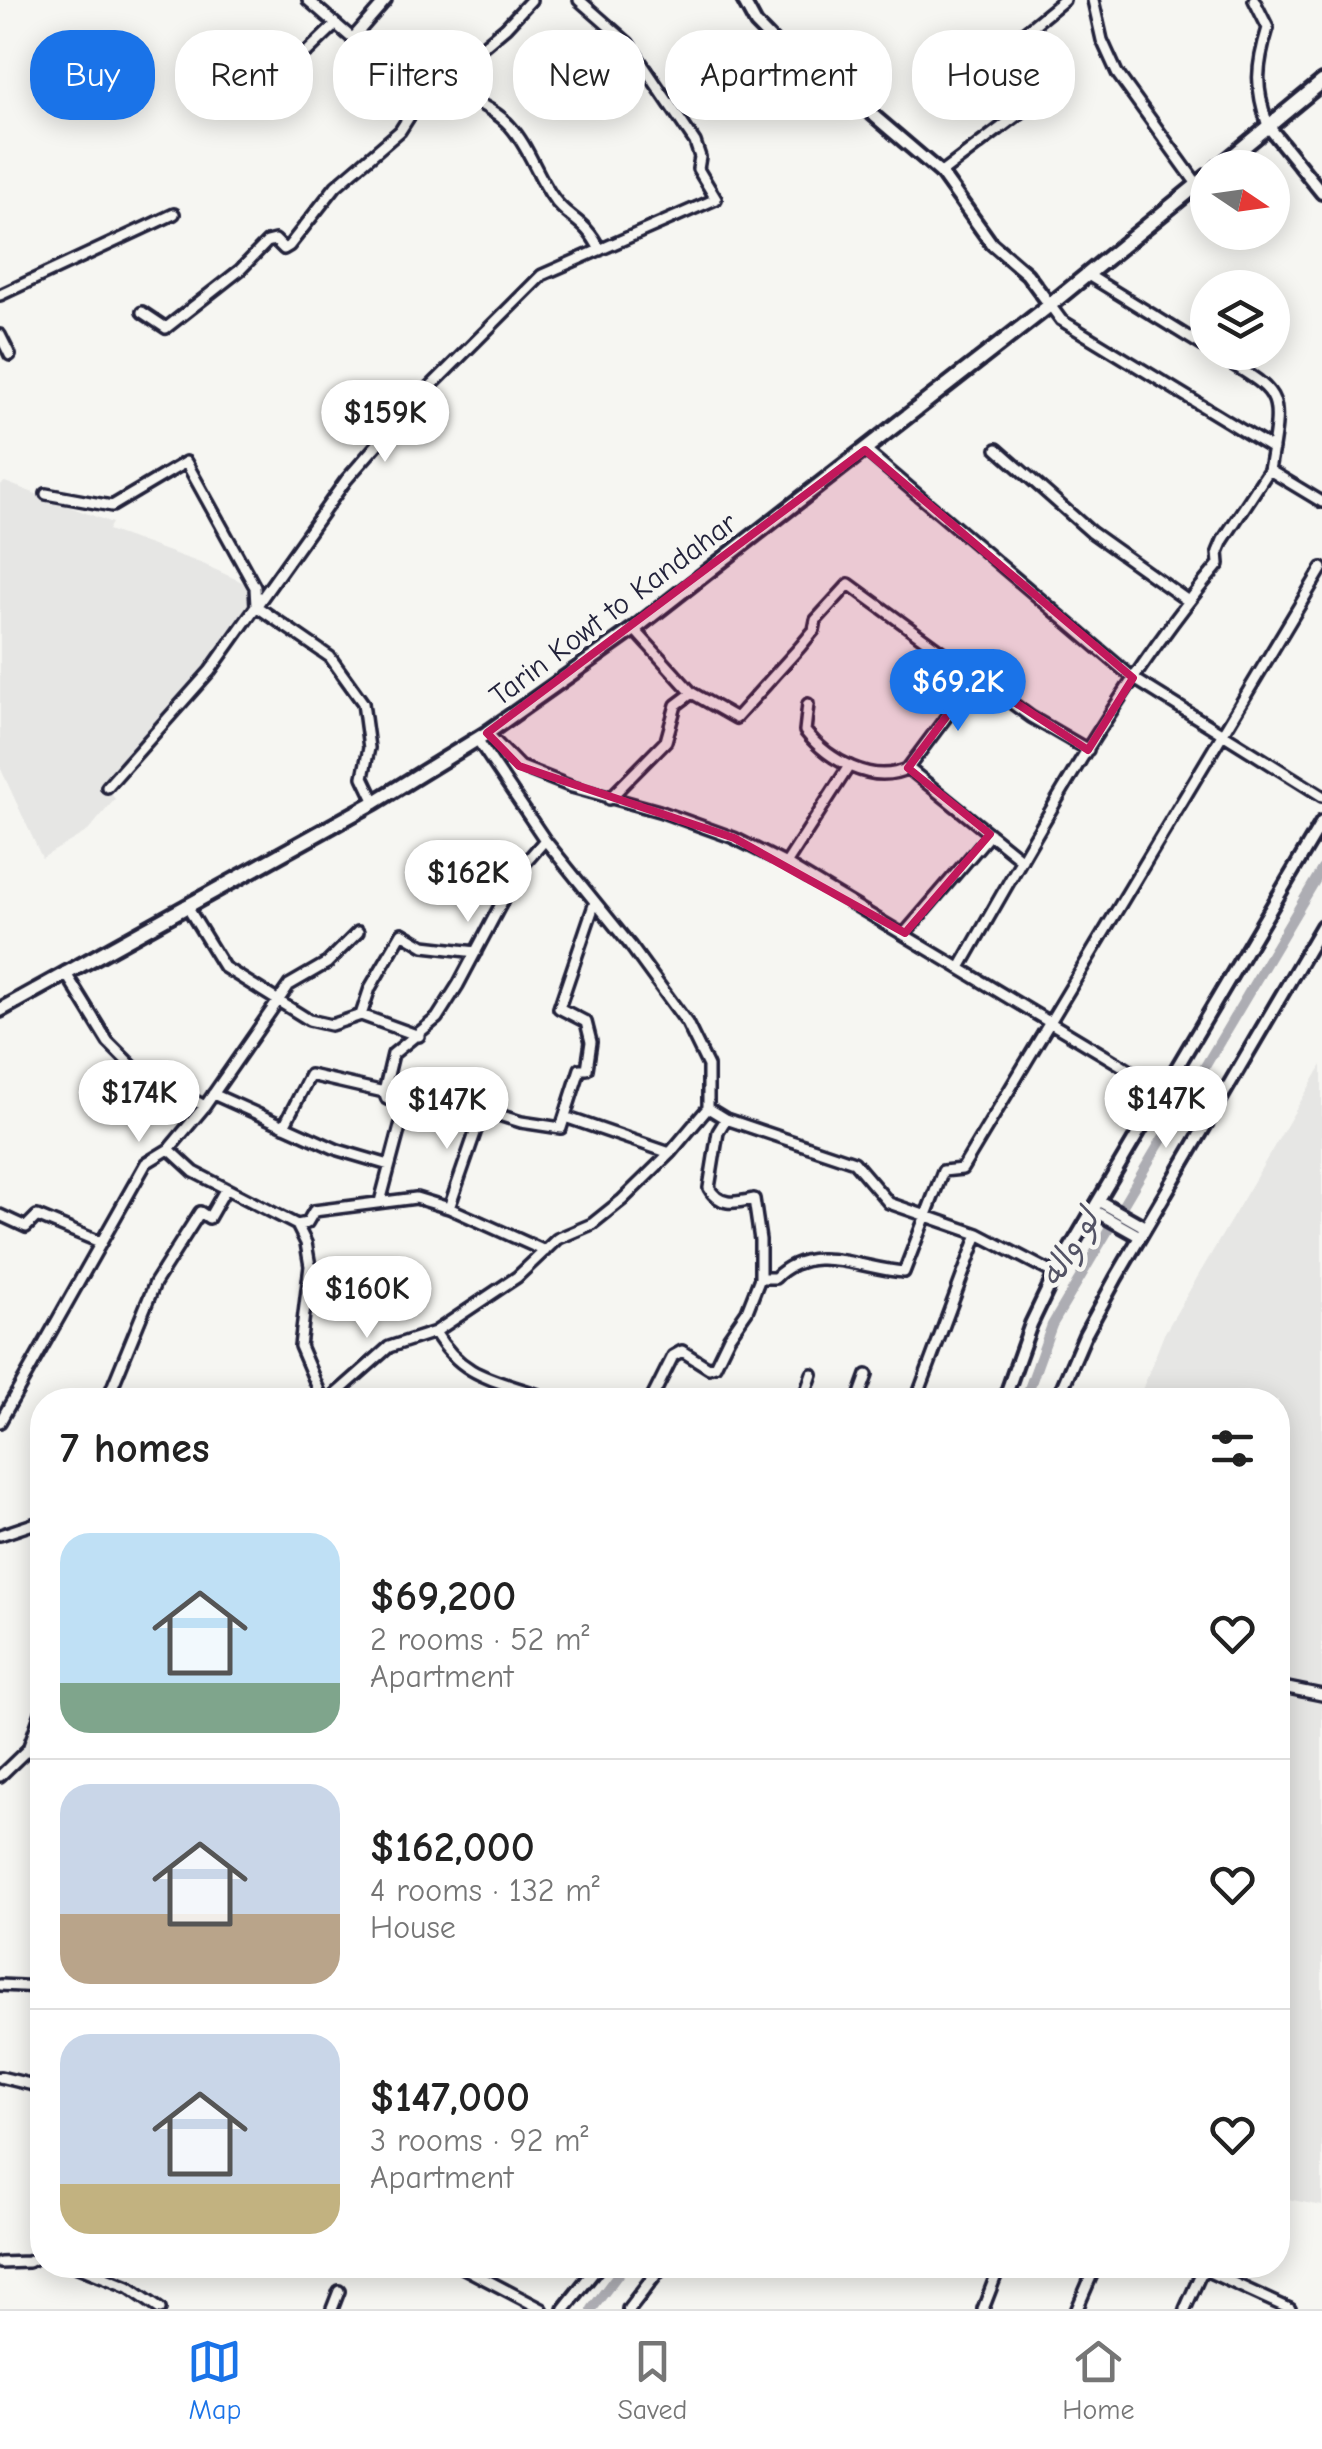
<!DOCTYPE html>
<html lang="en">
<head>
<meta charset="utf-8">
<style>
	:root { --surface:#fff; --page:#f6f6f6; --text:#222; --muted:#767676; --line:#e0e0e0; --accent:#1a73e8 }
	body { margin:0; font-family:"Comic Neue","Playpen Sans Arabic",sans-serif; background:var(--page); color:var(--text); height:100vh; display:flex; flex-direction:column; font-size:38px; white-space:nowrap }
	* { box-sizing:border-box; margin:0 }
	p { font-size:32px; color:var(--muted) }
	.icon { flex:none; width:55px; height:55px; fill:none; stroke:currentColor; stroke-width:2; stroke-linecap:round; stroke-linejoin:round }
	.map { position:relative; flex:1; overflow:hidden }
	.side { position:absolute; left:30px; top:1388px; width:1260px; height:890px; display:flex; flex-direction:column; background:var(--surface); border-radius:40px; box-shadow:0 5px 25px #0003 }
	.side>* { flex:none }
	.banner { position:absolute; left:30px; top:30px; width:1262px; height:90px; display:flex; gap:20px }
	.needle { width:65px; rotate:103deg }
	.buttons { position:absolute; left:1190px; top:150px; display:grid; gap:20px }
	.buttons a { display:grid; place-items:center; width:100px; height:100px; border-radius:50%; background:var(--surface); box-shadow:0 5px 25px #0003; font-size:50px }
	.price { position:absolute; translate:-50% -85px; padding:0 22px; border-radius:35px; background:#fff; color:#222; font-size:32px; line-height:65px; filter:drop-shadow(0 2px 5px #0008) }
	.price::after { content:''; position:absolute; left:50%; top:60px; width:30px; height:22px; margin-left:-15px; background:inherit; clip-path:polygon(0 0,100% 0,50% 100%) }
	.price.selected { background:var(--accent); color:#fff }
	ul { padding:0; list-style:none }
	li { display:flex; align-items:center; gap:30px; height:250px; padding:0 30px }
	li+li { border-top:2px solid var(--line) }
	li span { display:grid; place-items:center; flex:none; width:280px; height:200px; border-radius:30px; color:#555 }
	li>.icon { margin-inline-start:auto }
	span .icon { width:120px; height:120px; fill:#fffc; stroke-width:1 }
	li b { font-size:42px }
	h2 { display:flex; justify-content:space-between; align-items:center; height:120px; padding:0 30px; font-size:42px }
	.chip { padding:0 35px; border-radius:40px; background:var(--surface); box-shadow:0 5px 25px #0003; font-size:35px; line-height:90px }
	.chip.selected { background:var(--accent); color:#fff }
	.tab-bar { display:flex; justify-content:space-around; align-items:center; height:140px; border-top:2px solid var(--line); background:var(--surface); font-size:28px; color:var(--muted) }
	.tab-bar a { display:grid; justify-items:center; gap:5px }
	.tab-bar .selected { color:var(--accent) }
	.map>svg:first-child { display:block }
	.built { fill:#e6e6e4 }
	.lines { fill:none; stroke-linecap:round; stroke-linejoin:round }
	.canal { stroke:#adadb3; stroke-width:10 }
	.minor-casing { stroke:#22223b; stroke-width:16 }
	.tertiary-casing { stroke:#22223b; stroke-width:18 }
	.primary-casing { stroke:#22223b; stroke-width:20 }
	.minor { stroke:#f6f6f2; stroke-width:9 }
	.tertiary { stroke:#f6f6f2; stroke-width:10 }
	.primary { stroke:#f6f6f2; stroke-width:12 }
	.marked { fill:#c2185b; fill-opacity:0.2; stroke:#c2185b; stroke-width:8; stroke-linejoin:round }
	.labels { text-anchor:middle; stroke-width:9; stroke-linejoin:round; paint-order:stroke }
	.street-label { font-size:30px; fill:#22223b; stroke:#f6f6f2 }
	.water-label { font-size:32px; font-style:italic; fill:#535365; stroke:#f6f6f2 }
</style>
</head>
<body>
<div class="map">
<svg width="1322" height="2309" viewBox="0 0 1322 2309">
	<rect width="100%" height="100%" fill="#f6f6f2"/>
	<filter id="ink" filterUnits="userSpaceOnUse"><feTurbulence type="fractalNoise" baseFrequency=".01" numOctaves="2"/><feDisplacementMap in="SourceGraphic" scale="20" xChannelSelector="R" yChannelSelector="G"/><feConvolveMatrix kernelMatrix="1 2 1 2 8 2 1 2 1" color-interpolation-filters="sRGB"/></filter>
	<g filter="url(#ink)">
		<path class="built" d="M5,482l107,41 -4,7 95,34 50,23 -2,25 -146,173 10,14 -27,32 -46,27 -42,-91v-282z
			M1322,1065v1141l-44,-9v-797h-140l26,-66z"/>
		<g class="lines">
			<path class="canal" d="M1025,1400l27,-75 270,-456
				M592,2309l33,-44"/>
			<g class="minor-casing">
				<path id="minor" d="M308,0l113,98
					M1093,0l9,40 15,33 80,111
					M1254,0l14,28c-12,39 -13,59 0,98
					M352,39l34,-39
					M1015,40l49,-40
					M308,51l27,-26
					M439,80c22,17 52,25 71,46 19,21 27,50 44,73 15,21 31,20 46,51
					M941,173l111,-84
					M1088,275l120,74
					M0,295l174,-81
					M1050,305l11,15 212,129
					M142,312l24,16 74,-58 27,-28 8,-2 9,9 5,-3 47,-60 64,-55 21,-33 85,-71 25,-27
					M0,335l10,20
					M1213,352c68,43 71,35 56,118l53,32
					M997,449l94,83 97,69
					M865,450l268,228 189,118
					M46,494l66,12 74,-44 69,125 1,19 74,51 33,46 6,45 -6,29 12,25
					M634,629l58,64 44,25 64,-71 14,-17 2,-10 33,-36 182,133 57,33
					M808,704l-3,27c23,29 68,55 103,37l68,-91
					M487,733l32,33 53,21 87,24 75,27 52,26 378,227
					M908,768l114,92
					M107,787l103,-116 136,-191 64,-73 132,-132 174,-76 -18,-30 2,-12 -5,-15 -67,-99 -49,-43
					M609,799l57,-58 10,-36 16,-12
					M786,864l63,-98
					M186,905l38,62 85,53 22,5 30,-10 58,21
					M905,933l85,-99
					M961,966c79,-138 156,-280 258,-402l-1,-12 5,-12 46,-70
					M65,972l43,70 29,29 68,35
					M361,1015l9,-27 32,-55 22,13 52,6
					M384,1092l9,-38 44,-36 21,-33 61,-115 26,-30
					M213,1094l125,56 51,15
					M708,1108l18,11 128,43 35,41 89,31 77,40
					M565,1117l105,36
					M284,1126l26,-51 74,17 3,7 19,5 -26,98
					M169,1149l25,23 103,53 9,18 4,23 -10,80 23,54
					M449,1208l34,-98 38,12 40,6 19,-59h7l4,-27 -5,-20 -27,-14 36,-106
					M0,1215l26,12 11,-11 63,26
					M297,1225l10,-2 7,-12 102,-13 33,10 96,43
					M760,1278h15c37,-37 85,-9 129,-6l39,-101 19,-2 360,-601
					M435,1332c27,45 57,47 104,63l-1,5
					M107,1400l48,-117 45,-71 9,6 16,-28
					M329,1400l60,-53 46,-15 82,-55 40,-38 35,-15 30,-24 48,-47 38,-45v-42l-21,-43 -57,-78 -85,-105 -68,-101
					M651,1400l22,-44 9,-5 27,17 6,-2 14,-29 18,-26 13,-33v-38l-6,-41c-19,4 -34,8 -45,-11l9,-56 8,-13
					M803,1400l9,-26
					M858,1400l9,-25
					M916,1400l62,-166
					M0,1422l146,-259 23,-14 36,-43 84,-121 38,-22 31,-31
					M0,1535l42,-14
					M1278,1686l44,9
					M0,1776l28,-27 14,-39
					M0,1985l42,2
					M0,2077l42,10
					M0,2263l28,-1 14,-7
					M73,2265l55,22 32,22
					M458,2265l84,44
					M583,2265l11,6
					M1194,2265l96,44
					M332,2309l7,-18
					M983,2309l17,-44
					M1077,2309l19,-44
					M1185,2309l18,-40"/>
			</g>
			<g class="tertiary-casing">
				<path id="tertiary" d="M743,0l13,24 40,41 20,15 43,23 82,70 50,70 36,31 23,31
					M1268,126l54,67
					M1099,1201l46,26
					M1093,1210l46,26
					M1004,1400l27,-76 24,-50 267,-452
					M1057,1400l28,-65 31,-57 206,-352
					M564,2309l35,-44
					M629,2309l34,-44"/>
			</g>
			<g class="primary-casing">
				<path id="primary" d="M1218,168l104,-86
					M0,1010l375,-208 112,-69 147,-104 416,-324 158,-129"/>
			</g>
			<use href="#minor" class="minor"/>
			<use href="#tertiary" class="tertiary"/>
			<use href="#primary" class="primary"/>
		</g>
	</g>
	<path class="marked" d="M865,450l268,228 -45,72 -112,-73 -68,91 82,66 -85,99 -171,-95 -215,-72 -32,-33z"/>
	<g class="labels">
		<g class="street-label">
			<text transform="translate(613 609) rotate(-37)" y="10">Tarin Kowt to Kandahar</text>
		</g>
		<g class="water-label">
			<text transform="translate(1069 1248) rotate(-59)" y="11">لو واله</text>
		</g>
	</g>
</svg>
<div class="buttons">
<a><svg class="needle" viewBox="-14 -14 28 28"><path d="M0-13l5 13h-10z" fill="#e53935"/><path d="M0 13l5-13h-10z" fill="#767676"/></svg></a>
<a><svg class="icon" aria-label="layers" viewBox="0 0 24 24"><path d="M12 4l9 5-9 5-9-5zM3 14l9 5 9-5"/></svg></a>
</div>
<b class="price" style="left:385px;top:465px">$159K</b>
<b class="price selected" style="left:958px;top:734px">$69.2K</b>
<b class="price" style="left:468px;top:925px">$162K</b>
<b class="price" style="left:139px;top:1145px">$174K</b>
<b class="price" style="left:1166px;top:1151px">$147K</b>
<b class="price" style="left:447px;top:1152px">$147K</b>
<b class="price" style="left:367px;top:1341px">$160K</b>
<div class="banner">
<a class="chip selected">Buy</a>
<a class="chip">Rent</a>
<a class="chip">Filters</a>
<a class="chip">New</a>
<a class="chip">Apartment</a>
<a class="chip">House</a>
</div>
<section class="side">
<h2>7 homes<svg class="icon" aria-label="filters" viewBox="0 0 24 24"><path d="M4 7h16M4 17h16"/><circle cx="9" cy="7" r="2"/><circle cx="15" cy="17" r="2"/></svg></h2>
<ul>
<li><span style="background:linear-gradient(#bfe0f5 75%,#7fa58c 0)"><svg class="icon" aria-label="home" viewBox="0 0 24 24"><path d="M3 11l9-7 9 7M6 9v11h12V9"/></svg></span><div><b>$69,200</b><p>2 rooms · 52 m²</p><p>Apartment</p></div><svg class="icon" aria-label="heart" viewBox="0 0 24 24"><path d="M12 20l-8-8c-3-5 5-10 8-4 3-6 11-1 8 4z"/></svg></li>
<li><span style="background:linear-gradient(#c9d6e8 65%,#b9a48a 0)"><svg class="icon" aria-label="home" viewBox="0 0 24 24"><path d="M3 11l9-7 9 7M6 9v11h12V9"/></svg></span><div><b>$162,000</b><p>4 rooms · 132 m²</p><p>House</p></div><svg class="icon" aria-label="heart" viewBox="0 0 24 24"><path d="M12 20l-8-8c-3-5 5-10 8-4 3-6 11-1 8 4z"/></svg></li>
<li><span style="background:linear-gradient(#c9d6e8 75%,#c2b280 0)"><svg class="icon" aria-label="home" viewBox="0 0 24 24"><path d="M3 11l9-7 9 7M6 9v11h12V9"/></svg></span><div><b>$147,000</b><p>3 rooms · 92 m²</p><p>Apartment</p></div><svg class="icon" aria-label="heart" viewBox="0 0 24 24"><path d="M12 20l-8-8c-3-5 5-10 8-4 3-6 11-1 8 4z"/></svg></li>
</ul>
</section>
</div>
<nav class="tab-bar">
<a class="selected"><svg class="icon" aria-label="map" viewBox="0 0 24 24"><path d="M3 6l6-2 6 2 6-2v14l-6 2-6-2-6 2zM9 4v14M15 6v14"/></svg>Map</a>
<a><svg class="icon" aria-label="saved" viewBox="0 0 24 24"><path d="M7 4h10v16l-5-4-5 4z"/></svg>Saved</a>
<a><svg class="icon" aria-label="home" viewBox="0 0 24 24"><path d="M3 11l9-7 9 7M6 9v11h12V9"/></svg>Home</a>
</nav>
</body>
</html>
